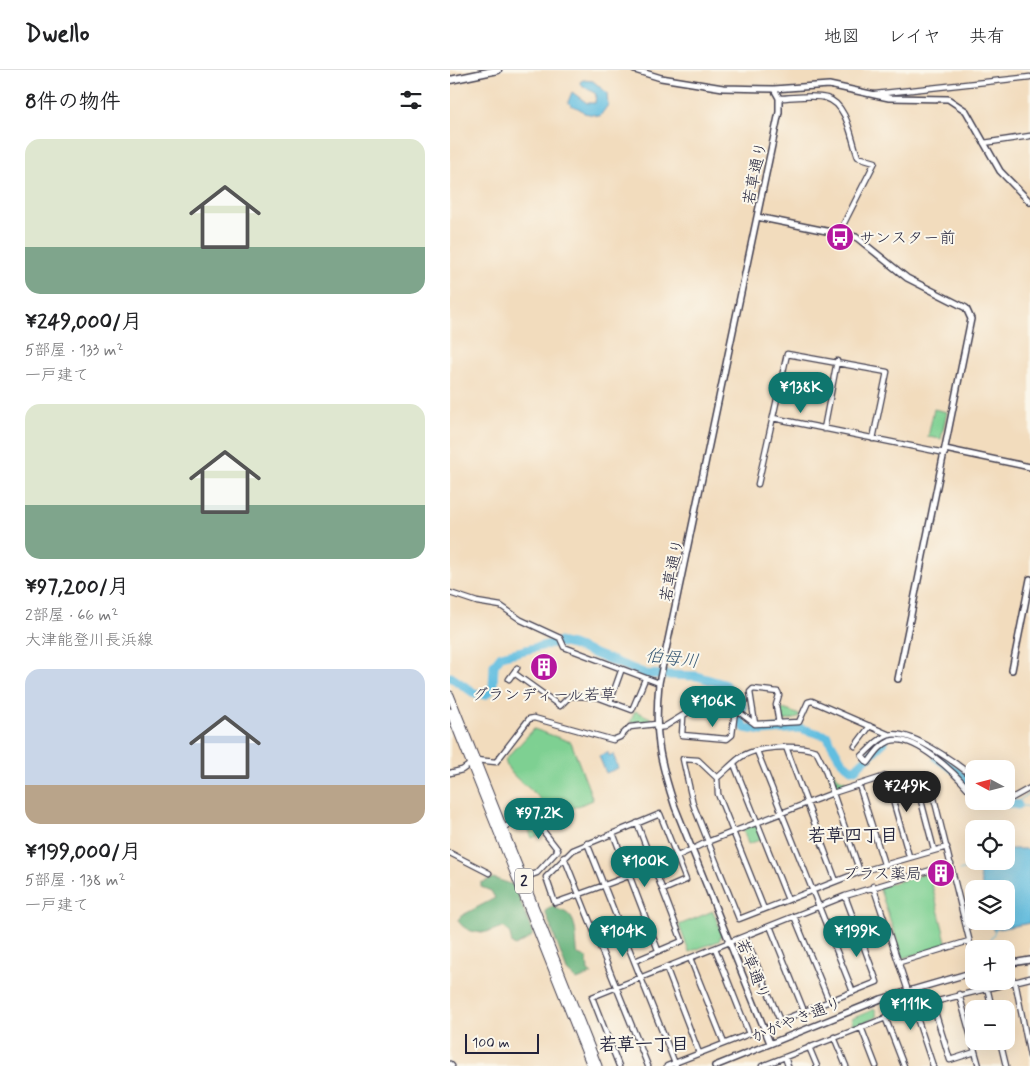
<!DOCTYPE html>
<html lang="ja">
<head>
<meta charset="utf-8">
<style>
	:root { --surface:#fff; --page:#f2f2f2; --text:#202124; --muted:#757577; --line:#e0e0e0; --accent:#0f766e }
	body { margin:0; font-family:Mynerve,"Klee One",sans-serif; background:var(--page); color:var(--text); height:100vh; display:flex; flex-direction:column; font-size:19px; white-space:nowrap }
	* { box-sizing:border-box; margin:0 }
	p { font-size:16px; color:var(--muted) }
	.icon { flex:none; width:28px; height:28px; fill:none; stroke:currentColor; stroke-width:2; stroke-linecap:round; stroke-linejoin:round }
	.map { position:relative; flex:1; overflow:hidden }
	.drawer { display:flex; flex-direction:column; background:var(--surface); width:450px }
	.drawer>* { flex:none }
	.needle { width:32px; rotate:277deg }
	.buttons { position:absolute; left:515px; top:690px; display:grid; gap:10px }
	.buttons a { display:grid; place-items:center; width:50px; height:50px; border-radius:10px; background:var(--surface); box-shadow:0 5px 20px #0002; font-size:25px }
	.scale { position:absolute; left:15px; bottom:12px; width:74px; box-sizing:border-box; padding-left:5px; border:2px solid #22223b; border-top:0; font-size:14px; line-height:18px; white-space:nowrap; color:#22223b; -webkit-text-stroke:4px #fbf7ec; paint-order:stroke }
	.price { position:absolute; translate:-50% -42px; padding:0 11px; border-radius:18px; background:var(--accent); color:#fff; font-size:16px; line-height:32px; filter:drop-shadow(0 1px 2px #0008) }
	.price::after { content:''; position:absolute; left:50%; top:30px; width:15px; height:11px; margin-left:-8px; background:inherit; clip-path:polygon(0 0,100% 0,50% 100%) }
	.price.on { background:#222; color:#fff }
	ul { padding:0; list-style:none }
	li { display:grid; align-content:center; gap:10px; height:265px; padding:0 25px }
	li span { display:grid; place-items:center; height:155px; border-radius:15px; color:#555 }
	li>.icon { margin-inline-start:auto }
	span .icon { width:90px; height:90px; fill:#fffc; stroke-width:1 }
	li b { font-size:21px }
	h2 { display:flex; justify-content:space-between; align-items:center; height:60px; padding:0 25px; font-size:21px }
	header { display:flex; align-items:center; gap:30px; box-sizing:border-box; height:70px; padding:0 25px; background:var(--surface); border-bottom:1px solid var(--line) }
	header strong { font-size:24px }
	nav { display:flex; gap:28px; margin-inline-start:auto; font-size:18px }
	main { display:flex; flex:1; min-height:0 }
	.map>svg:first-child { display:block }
	.green { fill:#7ed092; stroke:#507966 }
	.forest { fill:#66b27c; stroke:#446a5c }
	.water { fill:#62bee0; stroke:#42708e }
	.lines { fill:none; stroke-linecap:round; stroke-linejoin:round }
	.stream { stroke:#62bee0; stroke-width:1 }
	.river { stroke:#62bee0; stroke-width:9 }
	.minor-casing { stroke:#413e4e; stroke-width:7 }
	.tertiary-casing { stroke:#413e4e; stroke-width:8 }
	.secondary-casing { stroke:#413e4e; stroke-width:9 }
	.primary-casing { stroke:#413e4e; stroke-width:9 }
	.minor { stroke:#fff; stroke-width:4.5 }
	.tertiary { stroke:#fff; stroke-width:5 }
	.secondary { stroke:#fff; stroke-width:6 }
	.primary { stroke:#fff; stroke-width:7 }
	.labels { text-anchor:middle; stroke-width:4; stroke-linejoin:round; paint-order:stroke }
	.shield { fill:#fbf7ec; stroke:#636270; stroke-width:1 }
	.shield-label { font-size:15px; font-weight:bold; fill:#22223b }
	.street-label { font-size:16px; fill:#22223b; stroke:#fbf7ec }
	.poi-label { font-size:16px; fill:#22223b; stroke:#fbf7ec; text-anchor:start }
	.water-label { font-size:18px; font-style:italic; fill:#385975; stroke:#fbf7ec }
	.neighbourhood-label { font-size:18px; font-weight:bold; fill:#22223b; stroke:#fbf7ec }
</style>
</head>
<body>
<header>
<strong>Dwello</strong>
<nav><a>地図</a><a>レイヤ</a><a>共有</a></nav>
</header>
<main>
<section class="drawer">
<h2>8件の物件<svg class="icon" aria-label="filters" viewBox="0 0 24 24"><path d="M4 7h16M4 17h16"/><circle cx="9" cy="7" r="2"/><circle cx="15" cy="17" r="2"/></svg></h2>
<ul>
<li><span style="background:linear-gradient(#dfe7d0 70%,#7fa58c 0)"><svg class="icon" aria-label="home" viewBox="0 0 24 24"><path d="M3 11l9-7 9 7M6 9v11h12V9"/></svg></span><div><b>¥249,000/月</b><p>5部屋 · 133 m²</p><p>一戸建て</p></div></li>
<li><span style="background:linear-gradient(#dfe7d0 65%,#7fa58c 0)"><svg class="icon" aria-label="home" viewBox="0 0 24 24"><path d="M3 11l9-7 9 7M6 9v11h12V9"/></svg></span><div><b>¥97,200/月</b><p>2部屋 · 66 m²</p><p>大津能登川長浜線</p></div></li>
<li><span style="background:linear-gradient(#c9d6e8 75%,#b9a48a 0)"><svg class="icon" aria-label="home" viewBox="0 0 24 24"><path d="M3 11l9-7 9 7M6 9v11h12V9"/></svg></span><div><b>¥199,000/月</b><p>5部屋 · 138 m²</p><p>一戸建て</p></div></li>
</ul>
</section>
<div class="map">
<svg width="580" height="996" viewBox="0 0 580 996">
	<rect width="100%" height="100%" fill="#fbf7ec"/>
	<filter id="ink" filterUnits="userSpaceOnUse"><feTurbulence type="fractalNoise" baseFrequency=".02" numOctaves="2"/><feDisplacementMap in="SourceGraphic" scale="10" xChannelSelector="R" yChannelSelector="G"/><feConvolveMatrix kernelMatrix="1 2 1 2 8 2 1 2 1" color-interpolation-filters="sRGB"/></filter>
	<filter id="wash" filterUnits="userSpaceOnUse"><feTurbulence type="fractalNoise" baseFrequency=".0096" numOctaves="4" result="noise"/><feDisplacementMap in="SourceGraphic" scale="20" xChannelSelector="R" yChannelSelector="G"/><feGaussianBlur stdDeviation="1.12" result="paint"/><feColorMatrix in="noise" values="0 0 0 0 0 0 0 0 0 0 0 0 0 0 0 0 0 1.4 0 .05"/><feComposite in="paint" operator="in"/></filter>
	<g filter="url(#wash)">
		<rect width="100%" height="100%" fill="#f2dcbd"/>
		<path class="green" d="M484,339l13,3 -6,27 -13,-2z
			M328,637l22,8 -2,3 -14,3 -4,-2z
			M185,641l16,7v3l-21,2z
			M84,659l37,13 22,58 -31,12 -1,-3 -16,-3c-9,-18 -36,-26 -40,-46z
			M376,693l12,15 15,6 -19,5z
			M80,750l14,13 -12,5 -7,-17z
			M307,754l6,15 -15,5 -5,-15z
			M479,803l18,72 -44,13 -24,-71z
			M263,841l9,23 -3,7 -30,11 -10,-27z
			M425,939l2,8 -23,10 -3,-8z"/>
		<path class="forest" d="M43,808l21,7 19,49 -3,4 -15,8 -3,-2 -2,-10 -5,-6c-6,-1 -9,2 -15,3 -11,4 -27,0 -32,-11l3,-4 34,-18 -4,-7 -10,-4v-4z
			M103,836c5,5 12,4 17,10 8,9 5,27 8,39l9,3 1,13 4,3 -15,6 -10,-9 -22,-60z"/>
		<path class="water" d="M133,10l10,1 14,12 1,12 -8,11 -16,-3c-5,-7 -12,-5 -16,-11l4,-10 15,11h8l1,-9 -15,-9 -1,-3z
			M158,682l1,4 4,-2 5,14 -12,5 -7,-17z
			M556,779h24v74l-37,7 -2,-9h15v-32h-23l-7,-28h30z"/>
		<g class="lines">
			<path class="stream" d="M580,723l-12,8v4l12,2
				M509,801l19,-5
				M536,879l10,-20"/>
			<path class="river" d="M1,607l23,16 11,2 8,-8 1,-22 7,-9 57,-14 14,3 74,29 50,2 28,8 17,16 1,8 -2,12 5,8 17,3 37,-3 28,8 15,26 9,7h4l29,-27
				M487,688l19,13 18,16
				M545,731l23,4"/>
		</g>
	</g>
	<g filter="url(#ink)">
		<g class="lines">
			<g class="minor-casing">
				<path id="minor" d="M425,24l155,-17
					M329,28c14,0 34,-4 47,0 22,6 25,41 32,59l17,5 -36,71
					M534,73l46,-7
					M323,348l172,35
					M374,359l13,-68
					M308,414l29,-130 100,18 -14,67
					M0,523l27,9 24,4 20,14 39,18 4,9 95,36
					M64,603l46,33 10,-10 27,1 35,13 13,-31
					M59,609l8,-11
					M160,632l11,-31
					M233,647l-1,18 45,4 5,-4 3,-24
					M305,654l-5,-32 3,-3 25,3 1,3 -3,10 3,19
					M206,658l8,-1 31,-19 44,4 16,12 44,-2 9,-20 4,-1 78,34
					M405,676l15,-20
					M336,677l50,134
					M307,681l96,241
					M284,694l54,136
					M0,703l12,-3 14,-10 20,2 33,-43 5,-1 79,22 7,-3 10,-10 26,-3
					M436,706l23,80
					M267,708c7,-6 13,-12 20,-18 15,-14 60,-16 79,-9l8,16 36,105
					M409,715l25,79
					M520,721c-14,-17 -56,-58 -80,-50 -10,4 -16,14 -22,22l-6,-7c8,-7 16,-18 27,-21 21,-6 69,29 85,43
					M469,723l15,57
					M556,728h6l18,-10
					M51,758l29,-11 3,1 25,32 -21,23 -14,5
					M163,763l45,117
					M137,773l89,223
					M0,783l39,20
					M114,787l84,209
					M423,816l60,180
					M213,820l23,-10 -26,-66 -87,36 -27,27 9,26c50,-18 105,-37 152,-61l126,-49 53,-17 48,22 40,161
					M314,839l-46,-115 -1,-16 -19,-18 -15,-1 10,45 46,115 121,-47 87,-25
					M344,846l35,85
					M320,856l34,85
					M295,866l35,85 97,-39 -32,-86
					M240,888l34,85
					M185,891l47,-20 -45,-118
					M450,892l69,-21
					M216,897l33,86
					M565,911l15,75
					M537,917l5,22
					M509,924l20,72
					M482,932l18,58 25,-8
					M435,947l19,49
					M411,957l15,39
					M384,967l12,29
					M550,971l6,25
					M359,977l8,19
					M335,987l3,9
					M0,994l2,2
					M169,996l-27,-69 253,-101 106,-32
					M217,996l82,-32 -34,-86
					M312,996l152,-59 116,-29"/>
			</g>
			<g class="tertiary-casing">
				<path id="tertiary" d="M185,0l26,8 62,10 51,1 55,-4 60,13 59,1 18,12 34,60 30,31
					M307,147l99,20 51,41 59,30 5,11 -73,360
					M495,379l85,18
					M562,600l18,-91
					M556,894l24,-4
					M320,973l-95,-236c-16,-48 -21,-73 -16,-124l120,-571v-14l-5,-9
					M265,996l166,-67 93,-27"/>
			</g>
			<g class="secondary-casing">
				<path id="secondary" d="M0,10l48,-10"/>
			</g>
			<g class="primary-casing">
				<path id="primary" d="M0,625l148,371
					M0,642l141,354"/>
			</g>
			<use href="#minor" class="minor"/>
			<use href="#tertiary" class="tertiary"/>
			<use href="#secondary" class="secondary"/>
			<use href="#primary" class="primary"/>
		</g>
	</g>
	<defs>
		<g id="bus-disc" transform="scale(1.4375)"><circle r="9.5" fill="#b5179e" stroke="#fbf7ec"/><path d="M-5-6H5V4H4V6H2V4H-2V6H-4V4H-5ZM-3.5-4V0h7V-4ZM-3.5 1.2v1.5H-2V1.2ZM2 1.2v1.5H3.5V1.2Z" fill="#fff"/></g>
		<g id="building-disc" transform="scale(1.4375)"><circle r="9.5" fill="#b5179e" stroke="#fbf7ec"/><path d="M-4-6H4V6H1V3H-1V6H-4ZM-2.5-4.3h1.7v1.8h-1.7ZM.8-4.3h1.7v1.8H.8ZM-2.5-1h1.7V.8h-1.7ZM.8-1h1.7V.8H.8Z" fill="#fff"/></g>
	</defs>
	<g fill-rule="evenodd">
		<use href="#bus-disc" x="390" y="167"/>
		<use href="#building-disc" x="94" y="597"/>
		<use href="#building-disc" x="491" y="803"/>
	</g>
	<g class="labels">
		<rect class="shield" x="65" y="798.5" width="18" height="25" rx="4"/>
		<g class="shield-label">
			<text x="74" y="816">2</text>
		</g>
		<g class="street-label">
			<text transform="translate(304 103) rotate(-78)" y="6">若草通り</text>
			<text transform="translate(221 500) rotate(-78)" y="6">若草通り</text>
			<text transform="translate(304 899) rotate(68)" y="6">若草通り</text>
			<text transform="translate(346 949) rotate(-22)" y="6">かがやき通り</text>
		</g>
		<g class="poi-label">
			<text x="409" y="173">サンスター前</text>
			<text x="94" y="630" text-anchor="middle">グランディール若草</text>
			<text x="472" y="809" text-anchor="end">プラス薬局</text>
		</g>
		<g class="water-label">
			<text transform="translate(222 588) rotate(7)" y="6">伯母川</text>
		</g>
		<g class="neighbourhood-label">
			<text x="403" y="771">若草四丁目</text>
			<text x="194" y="980">若草一丁目</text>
		</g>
	</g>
</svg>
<div class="buttons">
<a><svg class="needle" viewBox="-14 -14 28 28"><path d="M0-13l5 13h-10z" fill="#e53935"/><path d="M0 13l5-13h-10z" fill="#757577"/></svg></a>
<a><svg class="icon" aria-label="locate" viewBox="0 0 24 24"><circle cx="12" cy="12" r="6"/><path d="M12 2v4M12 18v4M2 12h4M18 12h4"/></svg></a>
<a><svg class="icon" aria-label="layers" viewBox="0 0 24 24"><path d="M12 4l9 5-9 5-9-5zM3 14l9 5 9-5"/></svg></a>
<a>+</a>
<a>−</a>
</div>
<div class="scale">100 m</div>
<b class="price" style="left:351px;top:344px">¥138K</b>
<b class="price" style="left:263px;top:658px">¥106K</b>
<b class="price on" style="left:457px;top:743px">¥249K</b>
<b class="price" style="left:89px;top:770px">¥97.2K</b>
<b class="price" style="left:195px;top:818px">¥100K</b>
<b class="price" style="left:173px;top:888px">¥104K</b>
<b class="price" style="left:407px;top:888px">¥199K</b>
<b class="price" style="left:461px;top:961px">¥111K</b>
</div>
</main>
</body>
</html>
